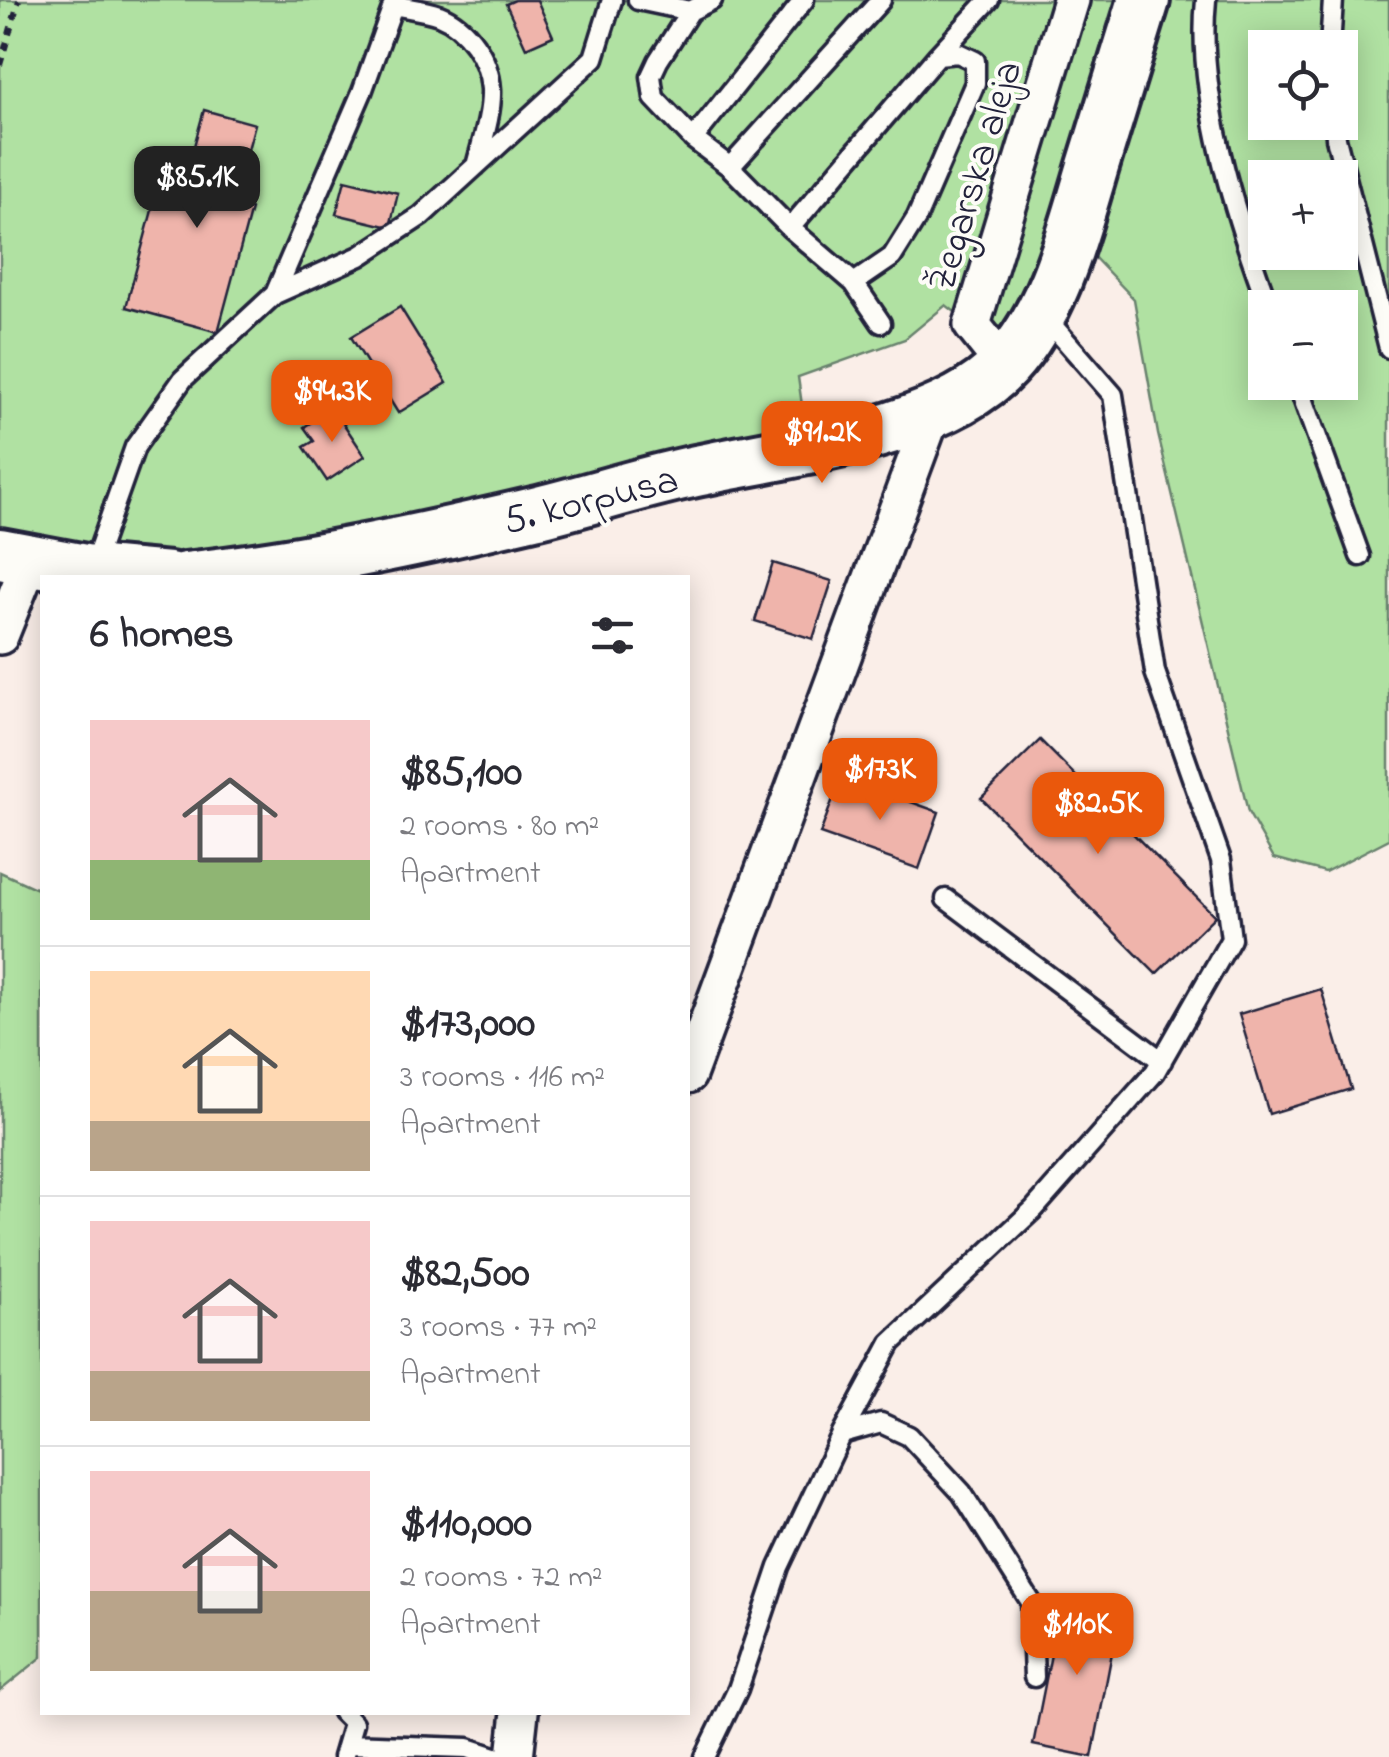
<!DOCTYPE html>
<html lang="en">
<head>
<meta charset="utf-8">
<style>
	:root { --surface:#fff; --page:#f7f7f7; --text:#2b2b33; --muted:#7c7c81; --line:#e1e1e2; --accent:#ea580c }
	body { margin:0; font-family:"Indie Flower",sans-serif; background:var(--page); color:var(--text); height:100vh; display:flex; flex-direction:column; font-size:38px; white-space:nowrap }
	* { box-sizing:border-box; margin:0 }
	p { font-size:32px; color:var(--muted) }
	.icon { flex:none; width:55px; height:55px; fill:none; stroke:currentColor; stroke-width:2; stroke-linecap:round; stroke-linejoin:round }
	.map { position:relative; flex:1; overflow:hidden }
	.details { position:absolute; left:40px; top:575px; width:650px; height:1140px; display:flex; flex-direction:column; background:var(--surface); border-radius:0px; box-shadow:0 5px 25px #0003 }
	.details>* { flex:none }
	.controls { position:absolute; left:1248px; top:30px; display:grid; gap:20px }
	.controls a { display:grid; place-items:center; width:110px; height:110px; border-radius:0px; background:var(--surface); box-shadow:0 5px 25px #0003; font-size:50px }
	.price { position:absolute; translate:-50% -85px; padding:0 22px; border-radius:20px; background:var(--accent); color:#fff; font-size:32px; line-height:65px; filter:drop-shadow(0 2px 5px #0008) }
	.price::after { content:''; position:absolute; left:50%; top:60px; width:30px; height:22px; margin-left:-15px; background:inherit; clip-path:polygon(0 0,100% 0,50% 100%) }
	.price.on { background:#222; color:#fff }
	ul { padding:0; list-style:none }
	li { display:flex; align-items:center; gap:30px; height:250px; padding:0 50px }
	li+li { border-top:2px solid var(--line) }
	li span { display:grid; place-items:center; flex:none; width:280px; height:200px; border-radius:0px; color:#555 }
	li>.icon { margin-inline-start:auto }
	span .icon { width:120px; height:120px; fill:#fffc; stroke-width:1 }
	li b { font-size:42px }
	h2 { display:flex; justify-content:space-between; align-items:center; height:120px; padding:0 50px; font-size:42px }
	.map>svg:first-child { display:block }
	.green { fill:#b0e1a2; stroke:#69826e; stroke-width:2.5; fill-rule:evenodd }
	.building { fill:#efb4ab; stroke:#22223b; stroke-width:2.5 }
	.lines { fill:none; stroke-linecap:round; stroke-linejoin:round }
	.lane-casing { stroke:#22223b; stroke-width:25 }
	.street-casing { stroke:#22223b; stroke-width:42 }
	.secondary-casing { stroke:#22223b; stroke-width:58 }
	.path { stroke:#22223b; stroke-width:6; stroke-dasharray:8 8; stroke-linecap:butt }
	.lane { stroke:#fdfcf7; stroke-width:18 }
	.street { stroke:#fdfcf7; stroke-width:35 }
	.secondary { stroke:#fdfcf7; stroke-width:50 }
	.labels { text-anchor:middle; stroke-width:8; stroke-linejoin:round; paint-order:stroke }
	.street-label { font-size:40px; fill:#22223b; stroke:#fdfcf7 }
</style>
</head>
<body>
<div class="map">
<svg width="1389" height="1757" viewBox="0 0 1389 1757">
	<rect width="100%" height="100%" fill="#faeee8"/>
	<filter id="ink" filterUnits="userSpaceOnUse"><feTurbulence type="fractalNoise" baseFrequency=".01" numOctaves="2"/><feDisplacementMap in="SourceGraphic" scale="20" xChannelSelector="R" yChannelSelector="G"/><feConvolveMatrix kernelMatrix="1 2 1 2 8 2 1 2 1" color-interpolation-filters="sRGB"/></filter>
	<g filter="url(#ink)">
		<path class="green" d="M0,0h1389v839l-64,33 -51,-14 -26,-46 -90,-378 -24,-135 -61,-64 -68,131 -33,-41 -26,-20 -41,34 -107,38 10,71 -540,120 -268,-14zM1265,48h75v74h-75zM1265,178h75v74h-75zM1265,308h75v74h-75z
			M0,872l42,19v766l-42,34z"/>
		<path class="building" d="M515,0h22l16,36 -27,12 -20,-44z
			M204,110l51,14 -22,80 18,5 -33,123 -92,-25 32,-119 23,5z
			M345,180l53,13 -8,34 -54,-13z
			M400,307l47,76 -49,30 -47,-76z
			M333,408l32,48 -38,25 -23,-34 10,-6 -10,-14z
			M773,563l59,18 -19,58 -58,-18z
			M1040,740l175,176 -59,58 -175,-176z
			M841,777l98,35 -20,57 -99,-35z
			M1321,989l30,100 -82,25 -30,-100z
			M1062,1599l58,12 -28,146 -59,-12z"/>
		<g class="lines">
			<g class="lane-casing">
				<path id="lane" d="M638,0l52,11
					M712,0l-22,11 -32,50 -7,15 3,22 39,41 37,28 60,61 64,55 27,40
					M1206,0c-10,95 30,219 63,308
					M393,5c15,3 32,5 46,10 28,11 50,43 52,74 1,25 -9,53 -15,77
					M1330,48l3,-48
					M1335,122l1,16 53,210
					M693,139l111,-139
					M730,167l151,-167
					M790,228l148,-173 51,-55
					M854,283l38,-26 25,-40 58,-134v-22l-17,-8 -20,2
					M275,294l87,-202 33,-92
					M1297,382l63,174
					M93,566l42,-119 48,-68 92,-85 85,-38 61,-40 173,-158 18,-58
					M946,899l216,162
					M842,1434l39,-11 28,13 53,57 69,109 3,75
					M342,1712l11,11 -10,34
					M347,1744l121,4 27,9
					M705,1757l33,-68 41,-122 63,-133 49,-91 143,-134 121,-137 76,-133 -10,-79 -66,-188 -42,-277 -68,-78"/>
			</g>
			<g class="street-casing">
				<path id="street" d="M1005,366l-33,-41 99,-325
					M0,636l30,-75
					M688,1075l246,-665
					M515,1757l5,-45"/>
			</g>
			<g class="secondary-casing">
				<path id="secondary" d="M0,554l91,17 78,7
					M185,578c118,-13 234,-38 349,-65 51,-12 102,-29 153,-40 91,-21 253,-37 318,-108 49,-53 68,-132 88,-199 17,-55 34,-111 51,-166"/>
			</g>
			<path class="path" d="M0,65l19,-65"/>
			<use href="#lane" class="lane"/>
			<use href="#street" class="street"/>
			<use href="#secondary" class="secondary"/>
		</g>
	</g>
	<g class="labels">
		<g class="street-label">
			<text transform="translate(973 175) rotate(-73)" y="14">Žegarska aleja</text>
			<text transform="translate(590 498) rotate(-14)" y="14">5. korpusa</text>
		</g>
	</g>
</svg>
<div class="controls">
<a><svg class="icon" aria-label="locate" viewBox="0 0 24 24"><circle cx="12" cy="12" r="6"/><path d="M12 2v4M12 18v4M2 12h4M18 12h4"/></svg></a>
<a>+</a>
<a>−</a>
</div>
<b class="price on" style="left:197px;top:231px">$85.1K</b>
<b class="price" style="left:332px;top:445px">$94.3K</b>
<b class="price" style="left:822px;top:486px">$91.2K</b>
<b class="price" style="left:880px;top:823px">$173K</b>
<b class="price" style="left:1098px;top:857px">$82.5K</b>
<b class="price" style="left:1077px;top:1678px">$110K</b>
<section class="details">
<h2>6 homes<svg class="icon" aria-label="filters" viewBox="0 0 24 24"><path d="M4 7h16M4 17h16"/><circle cx="9" cy="7" r="2"/><circle cx="15" cy="17" r="2"/></svg></h2>
<ul>
<li><span style="background:linear-gradient(#f6c9c9 70%,#8fb573 0)"><svg class="icon" aria-label="home" viewBox="0 0 24 24"><path d="M3 11l9-7 9 7M6 9v11h12V9"/></svg></span><div><b>$85,100</b><p>2 rooms · 80 m²</p><p>Apartment</p></div></li>
<li><span style="background:linear-gradient(#ffd9b3 75%,#b9a48a 0)"><svg class="icon" aria-label="home" viewBox="0 0 24 24"><path d="M3 11l9-7 9 7M6 9v11h12V9"/></svg></span><div><b>$173,000</b><p>3 rooms · 116 m²</p><p>Apartment</p></div></li>
<li><span style="background:linear-gradient(#f6c9c9 75%,#b9a48a 0)"><svg class="icon" aria-label="home" viewBox="0 0 24 24"><path d="M3 11l9-7 9 7M6 9v11h12V9"/></svg></span><div><b>$82,500</b><p>3 rooms · 77 m²</p><p>Apartment</p></div></li>
<li><span style="background:linear-gradient(#f6c9c9 60%,#b9a48a 0)"><svg class="icon" aria-label="home" viewBox="0 0 24 24"><path d="M3 11l9-7 9 7M6 9v11h12V9"/></svg></span><div><b>$110,000</b><p>2 rooms · 72 m²</p><p>Apartment</p></div></li>
</ul>
</section>
</div>
</body>
</html>
